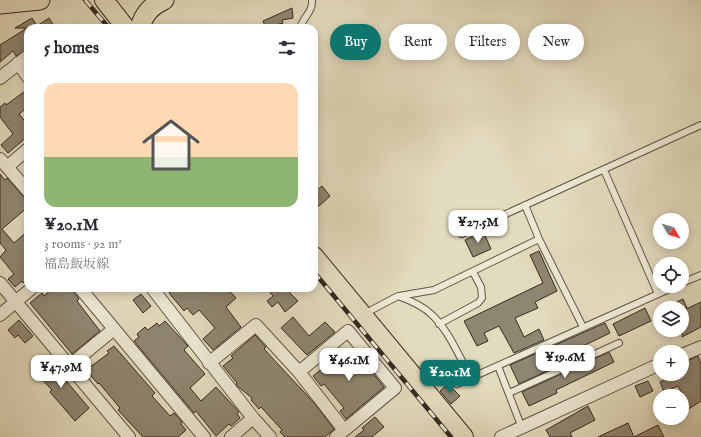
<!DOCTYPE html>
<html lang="en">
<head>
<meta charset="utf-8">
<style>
	:root { --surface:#fff; --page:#f7f7f7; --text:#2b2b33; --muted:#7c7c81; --line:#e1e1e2; --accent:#0f766e }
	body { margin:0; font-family:"IM FELL English","Noto Serif JP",serif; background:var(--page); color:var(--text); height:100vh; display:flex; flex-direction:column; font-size:15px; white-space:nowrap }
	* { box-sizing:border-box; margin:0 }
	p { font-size:13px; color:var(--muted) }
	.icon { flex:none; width:22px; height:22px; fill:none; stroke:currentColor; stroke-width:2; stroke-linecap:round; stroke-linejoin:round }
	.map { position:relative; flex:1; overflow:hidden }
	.side { position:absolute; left:24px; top:24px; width:294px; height:268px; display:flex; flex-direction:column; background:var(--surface); border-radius:12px; box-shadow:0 2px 10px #0003 }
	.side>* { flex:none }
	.hud { position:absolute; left:330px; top:24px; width:311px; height:36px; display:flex; gap:8px }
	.needle { width:26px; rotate:128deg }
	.controls { position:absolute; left:653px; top:213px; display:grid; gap:8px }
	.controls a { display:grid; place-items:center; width:36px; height:36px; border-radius:50%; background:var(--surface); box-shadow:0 2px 10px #0003; font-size:20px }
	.price { position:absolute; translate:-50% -34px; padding:0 9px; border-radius:8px; background:#fff; color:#222; font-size:13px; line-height:26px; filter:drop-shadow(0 1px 2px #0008) }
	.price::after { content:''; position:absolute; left:50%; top:24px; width:12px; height:9px; margin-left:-6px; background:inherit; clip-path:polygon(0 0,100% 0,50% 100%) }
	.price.current { background:var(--accent); color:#fff }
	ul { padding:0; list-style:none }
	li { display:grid; align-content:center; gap:8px; height:212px; padding:0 20px }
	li+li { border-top:1px solid var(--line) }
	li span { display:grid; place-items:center; height:124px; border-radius:12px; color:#555 }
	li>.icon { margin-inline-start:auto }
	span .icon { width:72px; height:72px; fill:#fffc; stroke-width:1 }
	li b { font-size:17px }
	h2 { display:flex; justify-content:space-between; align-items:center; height:48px; padding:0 20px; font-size:17px }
	.tag { padding:0 14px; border-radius:18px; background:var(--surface); box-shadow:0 2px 10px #0003; font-size:14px; line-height:36px }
	.tag.current { background:var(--accent); color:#fff }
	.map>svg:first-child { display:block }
	.building { fill:#8f8671; stroke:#342a1f }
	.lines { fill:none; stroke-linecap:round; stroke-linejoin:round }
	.service-casing { stroke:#605646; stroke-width:8 }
	.minor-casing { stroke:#605646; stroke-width:14 }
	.primary-casing { stroke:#342a1f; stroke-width:20 }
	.trunk-casing { stroke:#342a1f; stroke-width:21 }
	.service { stroke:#ede8d4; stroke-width:6 }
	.minor { stroke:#ede8d4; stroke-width:12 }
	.primary { stroke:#e3dbbd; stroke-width:18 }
	.trunk { stroke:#e3dbbd; stroke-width:19 }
	.rail-casing { stroke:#342a1f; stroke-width:4.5 }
	.rail { stroke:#ede8d4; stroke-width:3; stroke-dasharray:9; stroke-linecap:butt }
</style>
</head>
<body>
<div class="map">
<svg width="701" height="437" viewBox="0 0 701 437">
	<rect width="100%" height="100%" fill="#e3dbbd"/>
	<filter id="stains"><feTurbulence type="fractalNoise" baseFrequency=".005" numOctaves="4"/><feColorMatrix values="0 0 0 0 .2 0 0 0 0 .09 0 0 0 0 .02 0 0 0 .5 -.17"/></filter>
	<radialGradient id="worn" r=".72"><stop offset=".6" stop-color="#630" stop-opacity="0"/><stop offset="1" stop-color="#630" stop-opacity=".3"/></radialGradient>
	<path class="building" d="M292,8l1,10 -11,2 1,3 -17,5 -3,-7z
		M32,18l5,8 12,-8 6,10h-27v21l-12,7 -3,-5 -13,11v-17l27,-17h-12z
		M28,89v18l-9,7 9,11v11l-20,17 -7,-8 12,-11 -13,-17v-10l5,-4 1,2z
		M0,174l5,6 2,-2 16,18 5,2v9l-26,22 12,14 14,-12v48l-5,4 -1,-2 -7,6 -7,-8 6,-5 -14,-17 6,-7 -6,-7z
		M322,186l8,10 -11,10 -5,-5v-8z
		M483,231l8,18 -18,8 -8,-17z
		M539,251l18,40 -22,11 3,6 -23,10 9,19 15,-8 5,11 -30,13 -15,-27 -15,7 4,8 -11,5 -13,-25 79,-38 -13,-28z
		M53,288h17l9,11 -2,2 23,30 -28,23 -42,-51 12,-10 2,3z
		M175,288h52l9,10 -10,9 15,20 -28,23 -10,-11 12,-11 -16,-18 -6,5 -6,-7 -3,3 -15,-18z
		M266,288h24l1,2 -2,2 9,9 -13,11 -7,-10 -6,5 -5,-6 6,-5z
		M141,294l10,12 -8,7 -10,-13z
		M683,299l4,9h-23z
		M701,302v25l-19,10v-26z
		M645,308l6,13 -32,15 -6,-12z
		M293,317l16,19 16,-14 10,10 -28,23 -26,-27z
		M19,320l14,16 -8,7 -7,-8 -3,3 -7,-8z
		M165,321l23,25 -4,4 21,24 -15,14 11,13 15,-14 23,25 -2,2 3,4 -9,8 -2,-2 -13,12 -20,-25 -2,2 -60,-72 5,-4 -2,-3 8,-7 3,3 9,-7 2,3z
		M605,323l5,10 -25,12 3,7 -69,32 -9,-19z
		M255,335l11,12 -2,2 51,55 19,25 -9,8h-40l-5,-5 2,-2 -21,-23 -2,2 -8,-9 1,-2 -16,-13 1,-2 -14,-17 10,-8 -2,-2z
		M114,346l41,47 -3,3 18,20 4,-3 8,9 -1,2 5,6 -8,7h-35l-25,-27 2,-2 -21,-25 -1,1 -12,-14 23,-17 -2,-2z
		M347,349l9,10 3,-3 25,31 -38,32 -6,-8 4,-3 -20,-24 -3,2 -8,-10z
		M609,352l5,10 -58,28 1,3 -28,13 -7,-14z
		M698,356l3,8v37l-19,12v-11l4,-2 -8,-14 -14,6 -4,-10 16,-8h6v-3l6,-2 -3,-7z
		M50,357l10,10 -3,3 32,38 -14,13 -25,-29 2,-2 -19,-20z
		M648,381l5,10 -13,6 -5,-11z
		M448,384l12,12 -9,8 -11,-13z
		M588,406l7,14 -25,13 2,4h-22l-4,-7z
		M375,417l9,10 -12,10h-17l9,-7 -2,-2z
		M628,423l6,14h-36z
		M658,425l6,12h-30z"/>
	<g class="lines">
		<g class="service-casing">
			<path id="service" d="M300,28c3,-11 13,-16 12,-28
				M604,170l54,124
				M525,205l14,34 44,88
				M462,234l239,-109
				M682,283l19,-8
				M399,296l35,-6 105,-51
				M364,314l34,-18c11,4 24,9 33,18 17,15 29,44 40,64
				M439,324l39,-21 4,-5 -1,-11 -8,-15
				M498,366l24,62
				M457,384l219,-98
				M509,393l110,-50"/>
		</g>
		<g class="minor-casing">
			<path id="minor" d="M18,63l10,14
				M0,78l28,-22
				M0,159l28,32
				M7,167l21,-18
				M0,283l129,154
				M80,288l124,149
				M152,288l101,130
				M0,315l32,-27
				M682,355l19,-8
				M209,363l47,-38 43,47 45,58
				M69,366l45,-37
				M299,372l49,-41 47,57 -59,49
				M231,437l22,-19 17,19
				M501,437l159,-73"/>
		</g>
		<g class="primary-casing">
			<path id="primary" d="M104,0l22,28
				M314,256l150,181"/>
		</g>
		<g class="trunk-casing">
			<path id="trunk" d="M0,4l40,-4
				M140,28c3,-13 12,-23 24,-28"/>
		</g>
		<use href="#service" class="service"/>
		<use href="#minor" class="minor"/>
		<use href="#primary" class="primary"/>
		<use href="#trunk" class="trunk"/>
		<g class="rail-casing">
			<path id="rail" d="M85,0l24,28
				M314,272l137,165"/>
		</g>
		<use href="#rail" class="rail"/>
	</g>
	<rect width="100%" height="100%" filter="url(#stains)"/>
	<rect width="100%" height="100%" fill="url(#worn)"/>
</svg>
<div class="controls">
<a><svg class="needle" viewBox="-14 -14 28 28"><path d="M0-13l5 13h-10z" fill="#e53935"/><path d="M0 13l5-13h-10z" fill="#7c7c81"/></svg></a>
<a><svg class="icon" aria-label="locate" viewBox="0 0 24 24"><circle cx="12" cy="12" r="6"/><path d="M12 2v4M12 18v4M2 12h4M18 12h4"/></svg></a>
<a><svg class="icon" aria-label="layers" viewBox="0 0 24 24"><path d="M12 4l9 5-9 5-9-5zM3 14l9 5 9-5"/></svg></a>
<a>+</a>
<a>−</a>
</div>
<b class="price" style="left:478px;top:244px">¥27.5M</b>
<b class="price" style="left:565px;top:379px">¥19.6M</b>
<b class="price" style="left:349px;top:382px">¥46.1M</b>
<b class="price" style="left:61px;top:389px">¥47.9M</b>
<b class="price current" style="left:450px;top:394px">¥20.1M</b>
<div class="hud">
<a class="tag current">Buy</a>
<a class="tag">Rent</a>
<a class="tag">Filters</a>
<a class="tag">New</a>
</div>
<section class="side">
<h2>5 homes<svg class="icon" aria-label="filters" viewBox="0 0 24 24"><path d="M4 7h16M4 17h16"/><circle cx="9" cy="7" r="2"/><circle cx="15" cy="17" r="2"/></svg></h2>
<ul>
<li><span style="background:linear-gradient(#ffd9b3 60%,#8fb573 0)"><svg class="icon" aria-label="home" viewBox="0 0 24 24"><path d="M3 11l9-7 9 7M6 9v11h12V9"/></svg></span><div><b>¥20.1M</b><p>3 rooms · 92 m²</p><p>福島飯坂線</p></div></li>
</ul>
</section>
</div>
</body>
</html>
